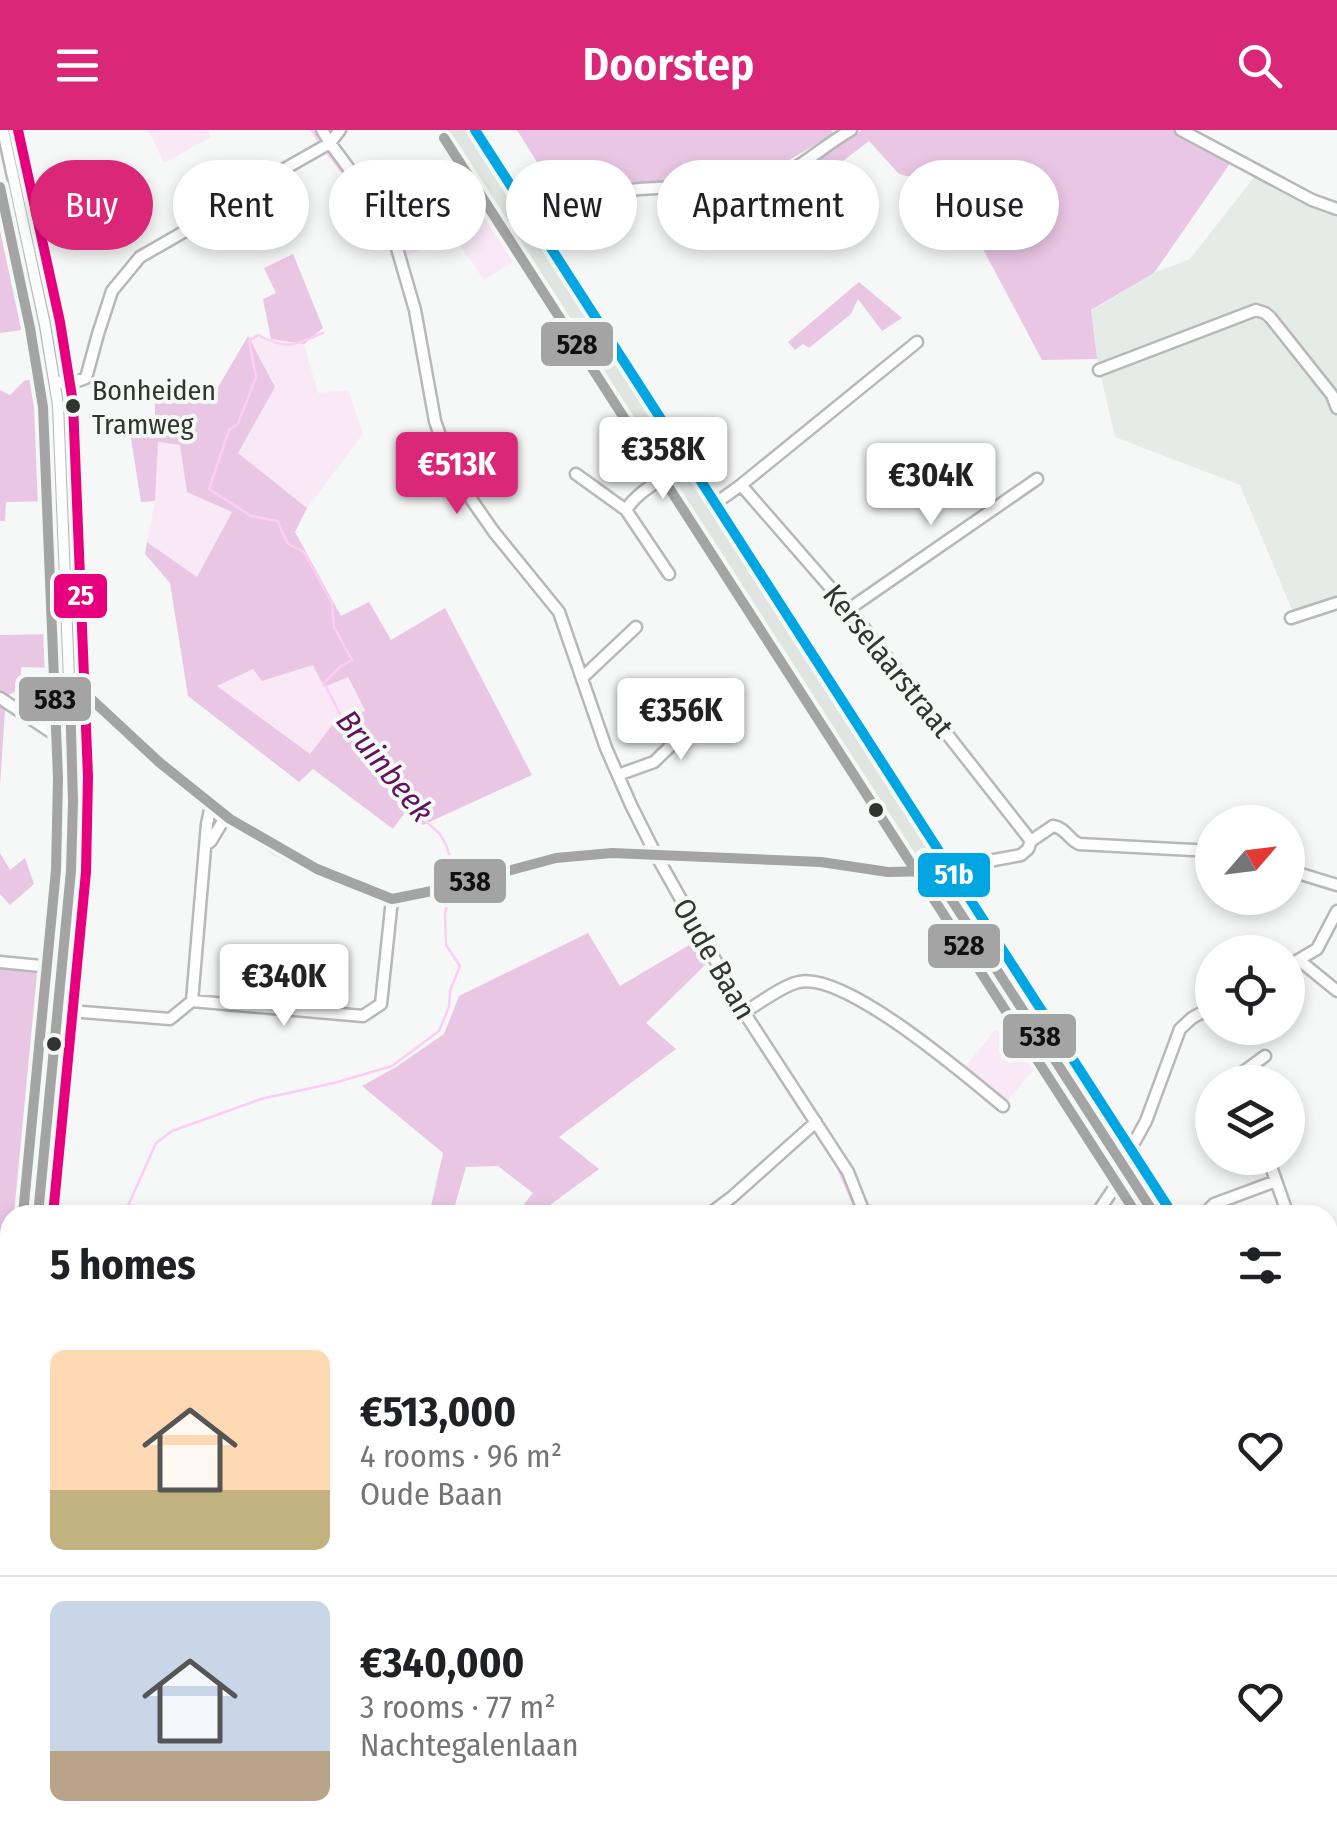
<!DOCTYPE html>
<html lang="en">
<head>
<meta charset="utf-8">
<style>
	:root { --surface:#fff; --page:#f2f2f2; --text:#202124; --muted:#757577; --line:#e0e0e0; --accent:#db2777 }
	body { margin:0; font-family:"Fira Sans Condensed",sans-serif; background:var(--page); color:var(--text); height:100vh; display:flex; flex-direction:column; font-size:38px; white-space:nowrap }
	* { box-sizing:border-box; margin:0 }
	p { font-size:32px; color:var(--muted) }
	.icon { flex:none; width:55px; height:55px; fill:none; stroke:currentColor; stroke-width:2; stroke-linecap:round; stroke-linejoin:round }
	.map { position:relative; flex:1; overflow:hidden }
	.sheet { position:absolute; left:0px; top:1075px; width:1338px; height:640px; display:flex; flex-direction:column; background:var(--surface); border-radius:30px 30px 0 0; box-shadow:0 5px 15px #0003 }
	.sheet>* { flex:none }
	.hud { position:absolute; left:30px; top:30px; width:1278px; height:90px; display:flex; gap:20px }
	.needle { width:65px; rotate:62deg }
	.tools { position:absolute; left:1195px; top:675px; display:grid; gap:20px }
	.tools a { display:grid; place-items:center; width:110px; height:110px; border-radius:50%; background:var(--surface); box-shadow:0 5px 15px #0003; font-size:50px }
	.price { position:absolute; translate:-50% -85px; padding:0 22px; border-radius:10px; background:#fff; color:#222; font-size:32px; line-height:65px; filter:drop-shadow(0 2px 5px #0008) }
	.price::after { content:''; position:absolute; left:50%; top:60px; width:30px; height:22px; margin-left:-15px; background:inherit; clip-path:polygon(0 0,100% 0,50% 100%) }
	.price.active { background:var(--accent); color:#fff }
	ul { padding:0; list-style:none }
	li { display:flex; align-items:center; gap:30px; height:250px; padding:0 50px }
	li+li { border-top:2px solid var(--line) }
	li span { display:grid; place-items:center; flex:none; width:280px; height:200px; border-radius:15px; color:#555 }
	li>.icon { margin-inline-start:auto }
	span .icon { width:120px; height:120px; fill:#fffc; stroke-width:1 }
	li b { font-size:42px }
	h2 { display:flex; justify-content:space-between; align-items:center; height:120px; padding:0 50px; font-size:42px }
	.chip { padding:0 35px; border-radius:45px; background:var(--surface); box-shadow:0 5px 15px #0003; font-size:35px; line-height:90px }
	.chip.active { background:var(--accent); color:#fff }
	header { display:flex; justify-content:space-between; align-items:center; height:130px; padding:0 50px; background:var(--accent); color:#fff; font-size:45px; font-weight:600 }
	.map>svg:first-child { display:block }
	.built { fill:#e5ece7 }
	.green { fill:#f9e9f7 }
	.forest { fill:#e9c6e4; fill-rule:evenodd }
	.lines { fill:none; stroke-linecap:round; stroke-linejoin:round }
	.stream { stroke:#fccdf5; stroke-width:2.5 }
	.minor-casing { stroke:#b7b9b8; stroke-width:15 }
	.major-casing { stroke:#d2d4d3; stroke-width:19 }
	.minor { stroke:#fefefe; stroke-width:10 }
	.major { stroke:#e0e5e2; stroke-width:14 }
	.bus-1-casing { stroke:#f4f9f6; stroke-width:18 }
	.bus-2-casing { stroke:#f4f9f6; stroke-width:18 }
	.bus-3-casing { stroke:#f4f9f6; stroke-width:18 }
	.bus-4-casing { stroke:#f4f9f6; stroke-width:18 }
	.bus-5-casing { stroke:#f4f9f6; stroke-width:18 }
	.bus-1 { stroke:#a3a4a3; stroke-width:10 }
	.bus-2 { stroke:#a3a4a3; stroke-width:10 }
	.bus-3 { stroke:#00a6e2; stroke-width:10 }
	.bus-4 { stroke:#a3a4a3; stroke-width:10 }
	.bus-5 { stroke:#e6007e; stroke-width:10 }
	.bus-dot { fill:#323432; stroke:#f4f9f6; stroke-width:4 }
	.labels { text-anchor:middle; stroke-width:8; stroke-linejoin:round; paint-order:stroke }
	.bus-label { font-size:28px; fill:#323432; stroke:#f4f9f6; text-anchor:start }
	.street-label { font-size:30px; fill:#323432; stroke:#f4f9f6 }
	.water-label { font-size:32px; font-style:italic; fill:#60135a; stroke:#f4f9f6 }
	.line-badge { stroke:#f4f9f6; stroke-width:4 }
	.badge-label { font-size:28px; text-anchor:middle; font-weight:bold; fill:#fff }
	.pale-badge-label { font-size:28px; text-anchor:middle; font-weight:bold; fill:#111 }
</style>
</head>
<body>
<header><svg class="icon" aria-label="menu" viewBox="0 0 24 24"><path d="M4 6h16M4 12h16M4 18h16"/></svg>Doorstep<svg class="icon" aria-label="search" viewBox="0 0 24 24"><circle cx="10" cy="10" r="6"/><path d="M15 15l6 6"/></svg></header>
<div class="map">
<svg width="1337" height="1715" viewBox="0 0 1337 1715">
	<rect width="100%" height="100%" fill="#f5f8f6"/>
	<path class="built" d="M1255,46l35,19 47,19v392l-42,11 -55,-132 -125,-48 -18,-78 -6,-48 63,-38 36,-14z"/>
	<path class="green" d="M148,0h60l3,7 -47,26z
		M426,48l35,52 35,-19 29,44 -41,25 -32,-46c-14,6 -35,20 -48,22l-22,-51z
		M248,206l56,8 14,49 30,-3 15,44 -56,74 -69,-55 37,-66z
		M157,312l23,3 52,67 -35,65 -50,-35 8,-41z
		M313,535l34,12 18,33 -22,20 -8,-9 -25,33 -94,-68 37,-18 9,13z
		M996,899l41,37 -34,40 -43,-33z
		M322,1705h212l-8,10h-212z"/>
	<path class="forest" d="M517,0h314l3,4 -78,45 -50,4 -53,-2 -43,3 -53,10z
		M862,0h310l59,32 -77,111 -63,37 6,49 -55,1 -92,-173 -51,-13 -30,-33 -47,36 -6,-6 -10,6 -5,-8z
		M7,61l30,137 -37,5v-141z
		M293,124l30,74 -19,16 -33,-5 -8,-40 13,-6 -12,-25z
		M859,152l43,36 -20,13 -24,-32 -7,15 -42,34 -6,-4 -8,6 -7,-8z
		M248,206l27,51 -37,66 69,55 -12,24 46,84 28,-14 22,38 54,-32 87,167 -109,50 -15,-17 -15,21 -80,-60 -14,13 -111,-86 -18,-113 -25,-29 2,-12 50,35 35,-65 -45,-20 -7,-47 -22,-3 -3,59 -14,1 -13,-82 27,-1v-18l59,-7zM313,535l11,22 24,-10 17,33 -22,20 -7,-10 -26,34 -93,-68 36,-17 9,12z
		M46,242l10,129 -50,1 -1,19h-5v-131l10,5 14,-14 12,-3 4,-5z
		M59,504l2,34 -40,-1v22l-15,7 -6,90v-151z
		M0,723l10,17 15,-12 9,26 -24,21 -10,-11z
		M588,803l32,53 76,-45 12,21 -62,61 30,26 -117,88 40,32 -60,44 1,2h-25l18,-22 -35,-27 -32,1 -14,48h-23l14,-62 -81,-67 34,-19 48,-33 15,-38z
		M0,835l52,5 -4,76 -17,169h-21v29l-10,3z
		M0,1197l10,1v132h-10z
		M1328,1608l9,12v83l-19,12h-123l25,-10h108z
		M109,1705h213l-8,10h-205z
		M695,1705h335l-16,10h-328z"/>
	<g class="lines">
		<path class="stream" d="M312,0l7,12
			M328,24l45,57
			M323,203c-30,12 -34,18 -65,2l-9,6 7,36 -18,47 -9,6 -20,59 42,27 26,5 11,23 16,8 28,51 2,24 18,33 -11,6 -17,17 20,39 20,15 56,79 20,18 7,13 8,31
			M835,1031l23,54
			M124,1085l32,-72 16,-12 89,-32 73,-16 58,-17 47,-35 10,-24 1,-16 10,-25 -14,-21 -1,-33 7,-19
			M1328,1602l9,12
			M260,1705l3,10
			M840,1715l4,-10
			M1241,1715l12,-10"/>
		<g class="minor-casing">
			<path id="minor" d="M3,0l42,195 13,80 15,373 -2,93 -33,344
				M322,0l8,13 51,69 13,26 21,72 20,111 18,52 41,59 65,80 47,136 25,57 25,50 93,165 99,152 17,43
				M1181,0l131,70 25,9
				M511,83c48,-12 96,-23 146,-25 32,-2 69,8 101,-2 35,-11 62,-38 93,-56
				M1099,240l157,-60 9,3 5,4 62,78 5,13
				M56,252l16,1 14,-5 12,-44 14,-43 28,-34 94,-54 24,-19 72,-41 10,-13
				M576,344l50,36 43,64
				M741,355l108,124 182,232
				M626,380c11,-18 32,-28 49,-40
				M702,383l39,-28 176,-143
				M849,479l188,-130
				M1291,488l46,-15
				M583,547l53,-50
				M70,564l19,3 70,65 71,57 47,29 40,21 75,30 45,-9 119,-32 56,-5 209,9 67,10 30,1 15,-2
				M0,568l72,48
				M618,645l36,-13 61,-59
				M207,714l4,-3 15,-25
				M932,738l40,-4 49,-9 7,-6 3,-8 22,-15c13,2 15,13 26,18l133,7
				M1288,740l49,15
				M1299,830l38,31
				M0,832l61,6
				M1288,836l29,-17 20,-38
				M192,871l15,-177 4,-19
				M57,880l113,9 22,-18 171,15 18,-12 11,-105
				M744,882c15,-8 39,-27 55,-30 46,-11 167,94 204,124
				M1242,952l-3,-7 26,-19
				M1268,1028l20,57
				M1120,1030l15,-19 11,-20 34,-92 12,-11 20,-11
				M708,1085l24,-18 84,-75
				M1096,1085l30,-45
				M1203,1085l11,-11 62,-23
				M0,1130l10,-1
				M1328,1147l9,11
				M1332,1174l5,-5
				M1328,1292l9,-9
				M0,1578l10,6
				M1328,1594l9,11
				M0,1610l10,-18
				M49,1705l1,10
				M540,1715l10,-10"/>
		</g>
		<g class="major-casing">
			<path id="major" d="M457,0l698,1085
				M1328,1351l9,15"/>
		</g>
		<use href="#minor" class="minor"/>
		<use href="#major" class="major"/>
		<g class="bus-1-casing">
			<path id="bus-1" d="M70,564l19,3 70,65 71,57 87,50 75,30 45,-9 119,-32 56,-5 209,9 67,10 45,-1
				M924,727l231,358
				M38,1085l33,-344 2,-69 -3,-108"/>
		</g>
		<g class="bus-2-casing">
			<path id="bus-2" d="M444,8l693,1077"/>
		</g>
		<g class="bus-3-casing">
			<path id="bus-3" d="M475,0l693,1077"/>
		</g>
		<g class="bus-4-casing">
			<path id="bus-4" d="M0,57l30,141 13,79 15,371 -2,92 -33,344"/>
		</g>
		<g class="bus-5-casing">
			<path id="bus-5" d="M18,0l42,192 13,81 15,374 -2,95 -33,343"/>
		</g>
		<use href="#bus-1" class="bus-1"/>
		<use href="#bus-2" class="bus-2"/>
		<use href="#bus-3" class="bus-3"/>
		<use href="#bus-4" class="bus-4"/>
		<use href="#bus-5" class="bus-5"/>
	</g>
	<g class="bus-dot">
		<circle cx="73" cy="276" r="9"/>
		<circle cx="876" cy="680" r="9"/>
		<circle cx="54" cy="914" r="9"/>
	</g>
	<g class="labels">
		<g class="bus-label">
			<text x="92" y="270">Bonheiden<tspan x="92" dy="34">Tramweg</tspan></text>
		</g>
		<g class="street-label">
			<text transform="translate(888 531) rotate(51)" y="10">Kerselaarstraat</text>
			<text transform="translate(714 829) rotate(60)" y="10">Oude Baan</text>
		</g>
		<g class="water-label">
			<text transform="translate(385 636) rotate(51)" y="11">Bruinbeek</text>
		</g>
	</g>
	<g class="line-badge">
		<rect x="539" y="190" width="76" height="48" rx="10" fill="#a3a4a3"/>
		<rect x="52" y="442" width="57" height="48" rx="10" fill="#e6007e"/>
		<rect x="17" y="545" width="76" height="48" rx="10" fill="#a3a4a3"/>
		<rect x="916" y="721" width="76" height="48" rx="10" fill="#00a6e2"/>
		<rect x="432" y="727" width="76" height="48" rx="10" fill="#a3a4a3"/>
		<rect x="926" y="792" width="76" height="48" rx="10" fill="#a3a4a3"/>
		<rect x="1001" y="882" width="77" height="48" rx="10" fill="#a3a4a3"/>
	</g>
	<g class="badge-label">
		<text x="81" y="475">25</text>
		<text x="954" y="754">51b</text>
	</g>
	<g class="pale-badge-label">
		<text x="577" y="224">528</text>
		<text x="55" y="579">583</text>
		<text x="470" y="761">538</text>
		<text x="964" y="825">528</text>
		<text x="1040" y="916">538</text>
	</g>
</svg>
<div class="tools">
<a><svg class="needle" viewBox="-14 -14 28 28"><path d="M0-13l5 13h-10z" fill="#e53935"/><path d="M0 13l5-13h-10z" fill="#757577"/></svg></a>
<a><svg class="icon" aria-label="locate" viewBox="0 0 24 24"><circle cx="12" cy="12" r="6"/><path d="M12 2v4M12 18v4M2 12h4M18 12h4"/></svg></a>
<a><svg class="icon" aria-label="layers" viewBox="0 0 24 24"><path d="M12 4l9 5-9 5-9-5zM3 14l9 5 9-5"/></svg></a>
</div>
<b class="price" style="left:663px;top:372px">€358K</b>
<b class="price active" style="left:457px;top:387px">€513K</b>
<b class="price" style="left:931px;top:398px">€304K</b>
<b class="price" style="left:681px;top:633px">€356K</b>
<b class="price" style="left:284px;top:899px">€340K</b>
<div class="hud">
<a class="chip active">Buy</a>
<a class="chip">Rent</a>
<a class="chip">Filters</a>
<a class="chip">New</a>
<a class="chip">Apartment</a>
<a class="chip">House</a>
</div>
<section class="sheet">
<h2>5 homes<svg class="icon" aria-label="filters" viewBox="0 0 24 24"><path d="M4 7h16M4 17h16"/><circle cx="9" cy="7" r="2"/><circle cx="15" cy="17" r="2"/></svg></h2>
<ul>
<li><span style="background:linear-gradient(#ffd9b3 70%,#c2b280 0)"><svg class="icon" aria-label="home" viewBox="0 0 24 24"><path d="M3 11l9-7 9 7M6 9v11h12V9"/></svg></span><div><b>€513,000</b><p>4 rooms · 96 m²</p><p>Oude Baan</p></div><svg class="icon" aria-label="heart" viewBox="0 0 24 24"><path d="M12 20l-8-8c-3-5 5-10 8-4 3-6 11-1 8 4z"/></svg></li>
<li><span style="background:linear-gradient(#c9d6e8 75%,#b9a48a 0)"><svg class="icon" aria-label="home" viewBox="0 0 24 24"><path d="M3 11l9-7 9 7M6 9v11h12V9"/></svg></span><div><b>€340,000</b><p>3 rooms · 77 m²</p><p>Nachtegalenlaan</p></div><svg class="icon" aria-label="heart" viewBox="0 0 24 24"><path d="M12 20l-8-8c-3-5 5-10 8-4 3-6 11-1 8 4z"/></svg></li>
</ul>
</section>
</div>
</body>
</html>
